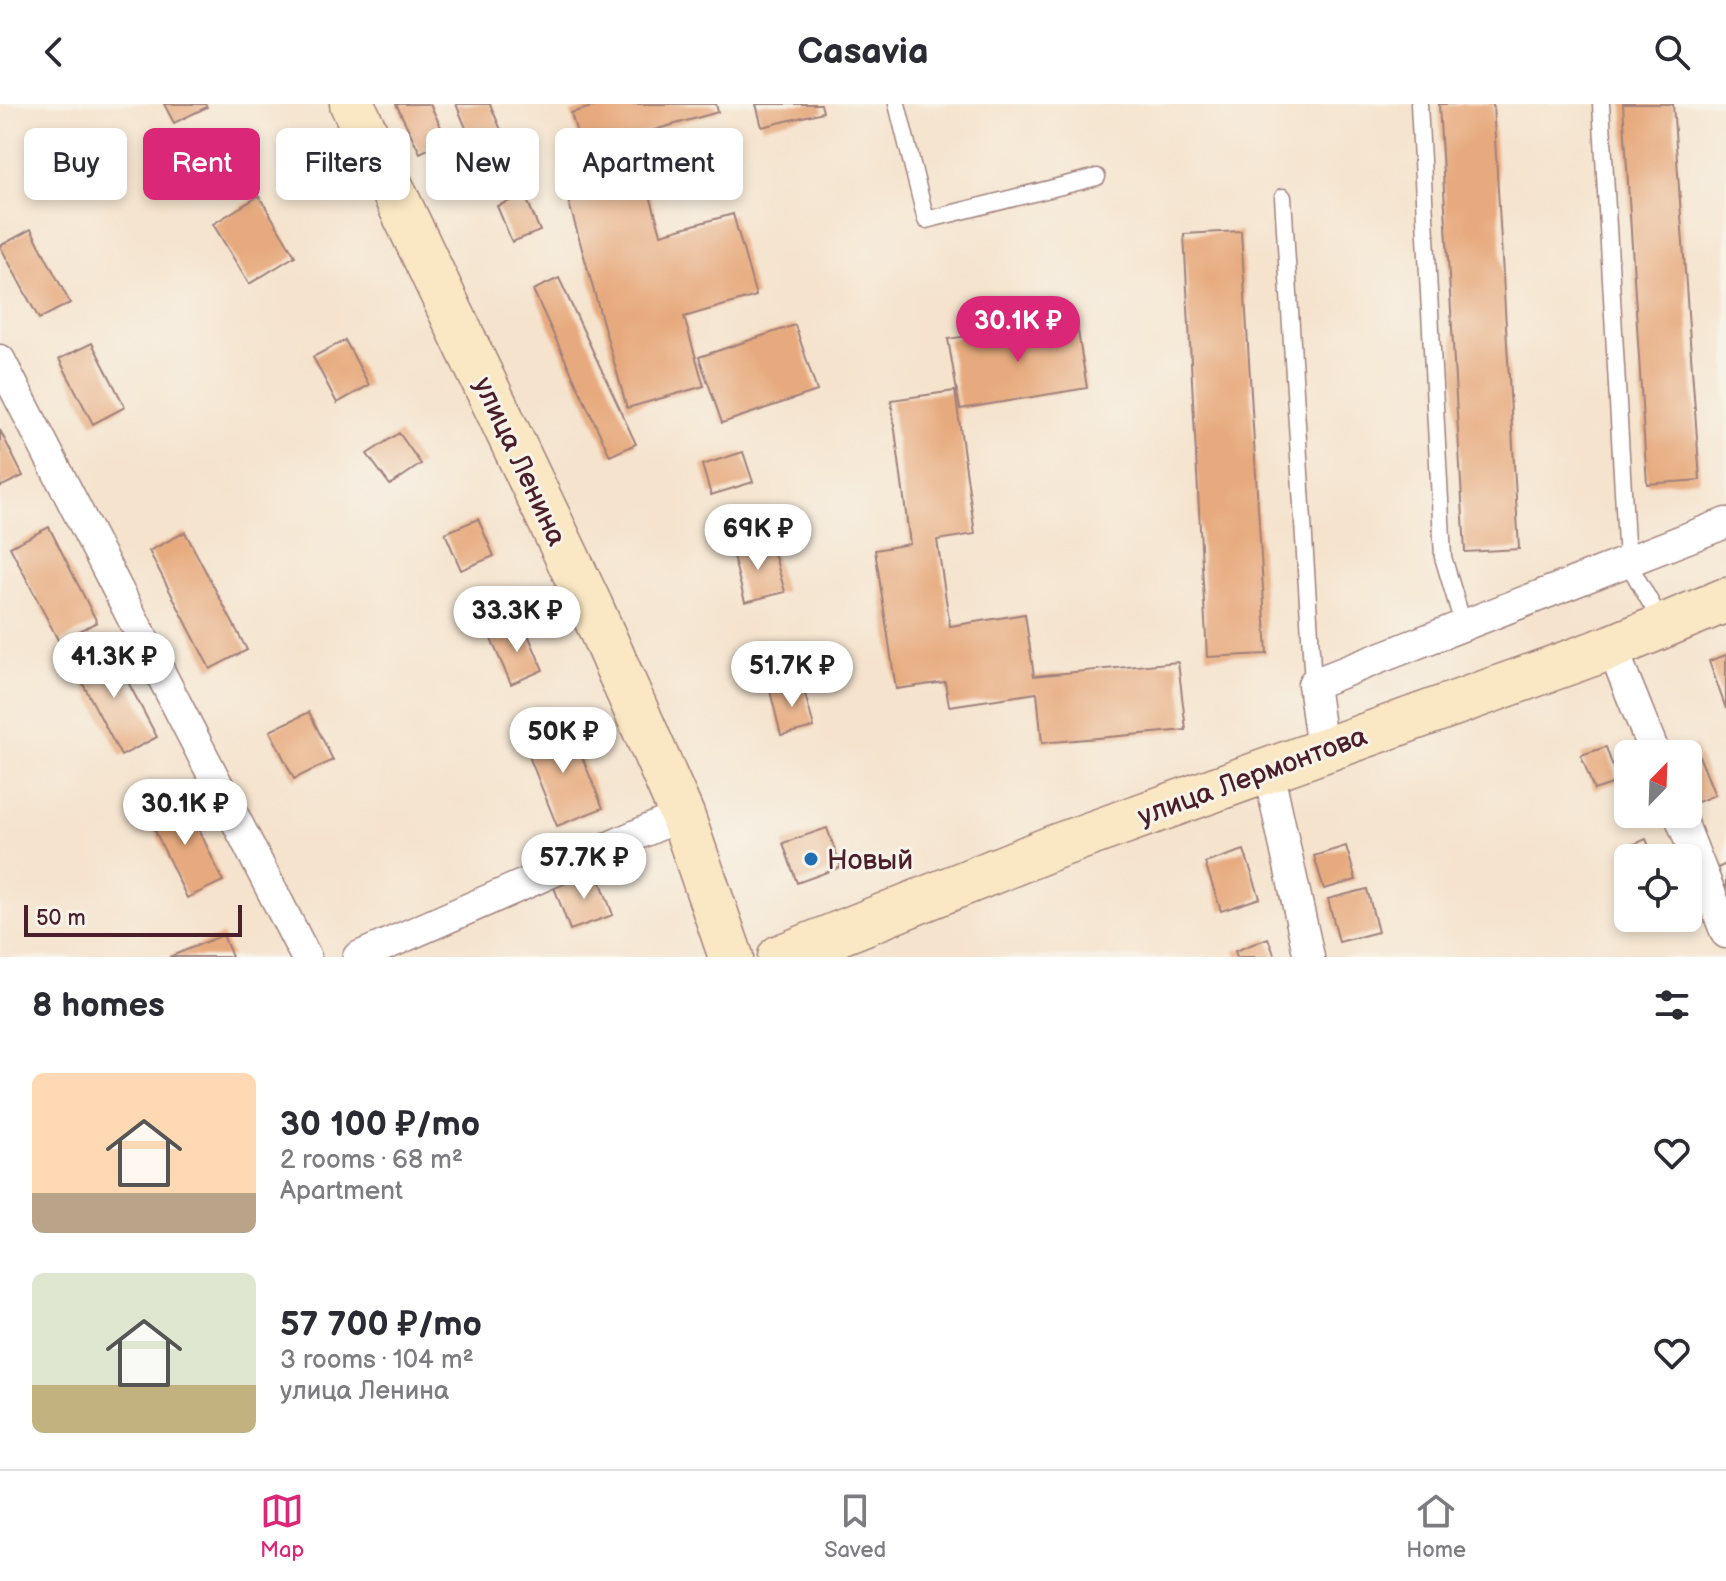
<!DOCTYPE html>
<html lang="en">
<head>
<meta charset="utf-8">
<style>
	:root { --surface:#fff; --page:#f7f7f7; --text:#2b2b33; --muted:#7c7c81; --line:#e1e1e2; --accent:#db2777 }
	body { margin:0; font-family:"Balsamiq Sans",sans-serif; background:var(--page); color:var(--text); height:100vh; display:flex; flex-direction:column; font-size:30px; white-space:nowrap }
	* { box-sizing:border-box; margin:0 }
	p { font-size:26px; color:var(--muted) }
	.icon { flex:none; width:44px; height:44px; fill:none; stroke:currentColor; stroke-width:2; stroke-linecap:round; stroke-linejoin:round }
	.map { position:relative; height:853px; overflow:hidden }
	.drawer { display:flex; flex-direction:column; background:var(--surface); flex:1 }
	.drawer>* { flex:none }
	.top-card { position:absolute; left:24px; top:24px; width:800px; height:72px; display:flex; gap:16px }
	.needle { width:52px; rotate:23deg }
	.fabs { position:absolute; left:1614px; top:636px; display:grid; gap:16px }
	.fabs a { display:grid; place-items:center; width:88px; height:88px; border-radius:12px; background:var(--surface); box-shadow:0 4px 12px #0003; font-size:40px }
	.scale { position:absolute; left:24px; bottom:20px; width:218px; box-sizing:border-box; padding-left:8px; border:4px solid #4a1f2b; border-top:0; font-size:22px; line-height:28px; white-space:nowrap; color:#4a1f2b; -webkit-text-stroke:6px #f7f3e8; paint-order:stroke }
	.price { position:absolute; translate:-50% -68px; padding:0 18px; border-radius:28px; background:#fff; color:#222; font-size:26px; line-height:52px; filter:drop-shadow(0 2px 4px #0008) }
	.price::after { content:''; position:absolute; left:50%; top:48px; width:24px; height:18px; margin-left:-12px; background:inherit; clip-path:polygon(0 0,100% 0,50% 100%) }
	.price.active { background:var(--accent); color:#fff }
	ul { padding:0; list-style:none }
	li { display:flex; align-items:center; gap:24px; height:200px; padding:0 32px }
	li span { display:grid; place-items:center; flex:none; width:224px; height:160px; border-radius:12px; color:#555 }
	li>.icon { margin-inline-start:auto }
	span .icon { width:96px; height:96px; fill:#fffc; stroke-width:1 }
	li b { font-size:34px }
	h2 { display:flex; justify-content:space-between; align-items:center; height:96px; padding:0 32px; font-size:34px }
	.tag { padding:0 28px; border-radius:12px; background:var(--surface); box-shadow:0 4px 12px #0003; font-size:28px; line-height:72px }
	.tag.active { background:var(--accent); color:#fff }
	header { display:flex; justify-content:space-between; align-items:center; height:104px; padding:0 32px; background:var(--surface); font-size:36px; font-weight:600 }
	.tab-bar { display:flex; justify-content:space-around; align-items:center; height:112px; border-top:2px solid var(--line); background:var(--surface); font-size:22px; color:var(--muted) }
	.tab-bar a { display:grid; justify-items:center; gap:4px }
	.tab-bar .active { color:var(--accent) }
	.map>svg:first-child { display:block }
	.building { fill:#e7aa7e }
	.lines { fill:none; stroke-linecap:round; stroke-linejoin:round }
	.lane-casing { stroke:#a0817c; stroke-width:19 }
	.street-casing { stroke:#a0817c; stroke-width:33 }
	.secondary-casing { stroke:#a0817c; stroke-width:47 }
	.lane { stroke:#fff; stroke-width:16 }
	.street { stroke:#fff; stroke-width:30 }
	.secondary { stroke:#fae7c3; stroke-width:44 }
	.poi-dot { fill:#1f6fb2; stroke:#f7f3e8; stroke-width:3 }
	.labels { text-anchor:middle; stroke-width:6; stroke-linejoin:round; paint-order:stroke }
	.street-label { font-size:28px; fill:#4a1f2b; stroke:#f7f3e8 }
	.poi-label { font-size:28px; fill:#4a1f2b; stroke:#f7f3e8; text-anchor:start }
</style>
</head>
<body>
<header><svg class="icon" aria-label="back" viewBox="0 0 24 24"><path d="M15 5l-7 7 7 7"/></svg>Casavia<svg class="icon" aria-label="search" viewBox="0 0 24 24"><circle cx="10" cy="10" r="6"/><path d="M15 15l6 6"/></svg></header>
<div class="map">
<svg width="1726" height="853" viewBox="0 0 1726 853">
	<rect width="100%" height="100%" fill="#f7f3e8"/>
	<filter id="ink" filterUnits="userSpaceOnUse"><feTurbulence type="fractalNoise" baseFrequency=".0125" numOctaves="2"/><feDisplacementMap in="SourceGraphic" scale="16" xChannelSelector="R" yChannelSelector="G"/><feConvolveMatrix kernelMatrix="1 2 1 2 8 2 1 2 1" color-interpolation-filters="sRGB"/></filter>
	<filter id="wash" filterUnits="userSpaceOnUse"><feTurbulence type="fractalNoise" baseFrequency=".006" numOctaves="4" result="noise"/><feDisplacementMap in="SourceGraphic" scale="32" xChannelSelector="R" yChannelSelector="G"/><feGaussianBlur stdDeviation="1.8" result="paint"/><feColorMatrix in="noise" values="0 0 0 0 0 0 0 0 0 0 0 0 0 0 0 0 0 1.4 0 .05"/><feComposite in="paint" operator="in"/></filter>
	<g filter="url(#wash)">
		<rect width="100%" height="100%" fill="#f5e3cd"/>
		<g id="blocks">
			<path class="building" d="M164,0h41l2,3 -33,16z
				M396,0h34l17,36 -27,13z
				M456,0h34l34,80 -30,12z
				M602,0h114l2,8 -85,24 28,98 72,-20 23,82 -72,21 20,69 -77,22 -60,-212 26,-7 -22,-76z
				M756,0h65l2,8 -61,15z
				M1439,0h54l26,445 -54,3z
				M1623,0h50l27,376 -53,4z
				M525,91l15,36 -28,11 -15,-36z
				M259,92l36,60 -46,28 -36,-60z
				M31,125l39,74 -31,16 -39,-73z
				M1241,127l26,423 -60,3 -23,-423z
				M559,174l77,166 -26,12 -77,-166z
				M1076,215l11,69 -127,21 -12,-70z
				M795,221l22,66 -95,32 -23,-66z
				M345,236l24,45 -32,18 -24,-46z
				M92,239l33,64 -32,17 -34,-65z
				M955,287l20,143 -38,6 13,86 75,-12 9,62 144,-14 8,68 -144,13 -5,-50 -88,13 -4,-24 -49,7 -21,-139 35,-6 -19,-144z
				M0,326l23,46 -23,11z
				M399,329l22,31 -31,21 -23,-31z
				M743,348l10,30 -42,13 -9,-30z
				M478,415l16,37 -33,14 -16,-37z
				M49,423l48,95 -38,20 -49,-95z
				M185,428l62,118 -37,19 -61,-118z
				M771,438l14,50 -40,10 -13,-50z
				M524,521l19,45 -32,14 -20,-45z
				M108,540l49,93 -36,19 -49,-93z
				M1726,551v54l-17,-48z
				M802,579l12,44 -33,8 -11,-44z
				M309,608l24,48 -39,19 -24,-48z
				M568,619l35,85 -46,18 -34,-85z
				M1695,642l20,49 -27,11v-52h-14z
				M1606,643l12,35 -24,8 -13,-35z
				M184,693l39,84 -36,17 -40,-84z
				M827,724l14,39 -44,16 -14,-40z
				M1646,735l8,19h-27l-4,-9z
				M1346,742l10,34 -32,9 -10,-33z
				M1244,746l16,48 -39,13 -16,-48z
				M1726,760v37l-15,-30z
				M597,768l16,43 -43,15 -16,-43z
				M1367,785l11,43 -39,10 -11,-43z
				M223,831l9,22h-63z
				M1268,834l7,19h-38l-2,-6z"/>
		</g>
	</g>
	<g filter="url(#ink)">
		<use href="#blocks" fill-opacity="0" stroke="#a0817c" stroke-width="2"/>
		<g class="lines">
			<g class="lane-casing">
				<path id="lane" d="M897,0l29,116 171,-43
					M1419,0l24,453 20,67
					M1601,0l26,457 35,62
					M1283,93l30,487"/>
			</g>
			<g class="street-casing">
				<path id="street" d="M0,256l306,597
					M1612,543l43,107
					M1322,645l-9,-65 413,-161
					M1268,665l41,188
					M1679,710l47,119
					M358,853l324,-142"/>
			</g>
			<g class="secondary-casing">
				<path id="secondary" d="M352,0l238,501 92,210 49,142
					M780,853l277,-111 555,-199 114,-47"/>
			</g>
			<use href="#lane" class="lane"/>
			<use href="#street" class="street"/>
			<use href="#secondary" class="secondary"/>
		</g>
	</g>
	<circle class="poi-dot" cx="811" cy="755" r="8"/>
	<g class="labels">
		<g class="street-label">
			<text transform="translate(521 357) rotate(65)" y="10">улица Ленина</text>
			<text transform="translate(1252 671) rotate(-20)" y="10">улица Лермонтова</text>
		</g>
		<g class="poi-label">
			<text x="827" y="765">Новый</text>
		</g>
	</g>
</svg>
<div class="fabs">
<a><svg class="needle" viewBox="-14 -14 28 28"><path d="M0-13l5 13h-10z" fill="#e53935"/><path d="M0 13l5-13h-10z" fill="#7c7c81"/></svg></a>
<a><svg class="icon" aria-label="locate" viewBox="0 0 24 24"><circle cx="12" cy="12" r="6"/><path d="M12 2v4M12 18v4M2 12h4M18 12h4"/></svg></a>
</div>
<div class="scale">50 m</div>
<b class="price active" style="left:1018px;top:260px">30.1K ₽</b>
<b class="price" style="left:758px;top:468px">69K ₽</b>
<b class="price" style="left:517px;top:550px">33.3K ₽</b>
<b class="price" style="left:114px;top:596px">41.3K ₽</b>
<b class="price" style="left:792px;top:605px">51.7K ₽</b>
<b class="price" style="left:563px;top:671px">50K ₽</b>
<b class="price" style="left:185px;top:743px">30.1K ₽</b>
<b class="price" style="left:584px;top:797px">57.7K ₽</b>
<div class="top-card">
<a class="tag">Buy</a>
<a class="tag active">Rent</a>
<a class="tag">Filters</a>
<a class="tag">New</a>
<a class="tag">Apartment</a>
</div>
</div>
<section class="drawer">
<h2>8 homes<svg class="icon" aria-label="filters" viewBox="0 0 24 24"><path d="M4 7h16M4 17h16"/><circle cx="9" cy="7" r="2"/><circle cx="15" cy="17" r="2"/></svg></h2>
<ul>
<li><span style="background:linear-gradient(#ffd9b3 75%,#b9a48a 0)"><svg class="icon" aria-label="home" viewBox="0 0 24 24"><path d="M3 11l9-7 9 7M6 9v11h12V9"/></svg></span><div><b>30 100 ₽/mo</b><p>2 rooms · 68 m²</p><p>Apartment</p></div><svg class="icon" aria-label="heart" viewBox="0 0 24 24"><path d="M12 20l-8-8c-3-5 5-10 8-4 3-6 11-1 8 4z"/></svg></li>
<li><span style="background:linear-gradient(#dfe7d0 70%,#c2b280 0)"><svg class="icon" aria-label="home" viewBox="0 0 24 24"><path d="M3 11l9-7 9 7M6 9v11h12V9"/></svg></span><div><b>57 700 ₽/mo</b><p>3 rooms · 104 m²</p><p>улица Ленина</p></div><svg class="icon" aria-label="heart" viewBox="0 0 24 24"><path d="M12 20l-8-8c-3-5 5-10 8-4 3-6 11-1 8 4z"/></svg></li>
</ul>
</section>
<nav class="tab-bar">
<a class="active"><svg class="icon" aria-label="map" viewBox="0 0 24 24"><path d="M3 6l6-2 6 2 6-2v14l-6 2-6-2-6 2zM9 4v14M15 6v14"/></svg>Map</a>
<a><svg class="icon" aria-label="saved" viewBox="0 0 24 24"><path d="M7 4h10v16l-5-4-5 4z"/></svg>Saved</a>
<a><svg class="icon" aria-label="home" viewBox="0 0 24 24"><path d="M3 11l9-7 9 7M6 9v11h12V9"/></svg>Home</a>
</nav>
</body>
</html>
